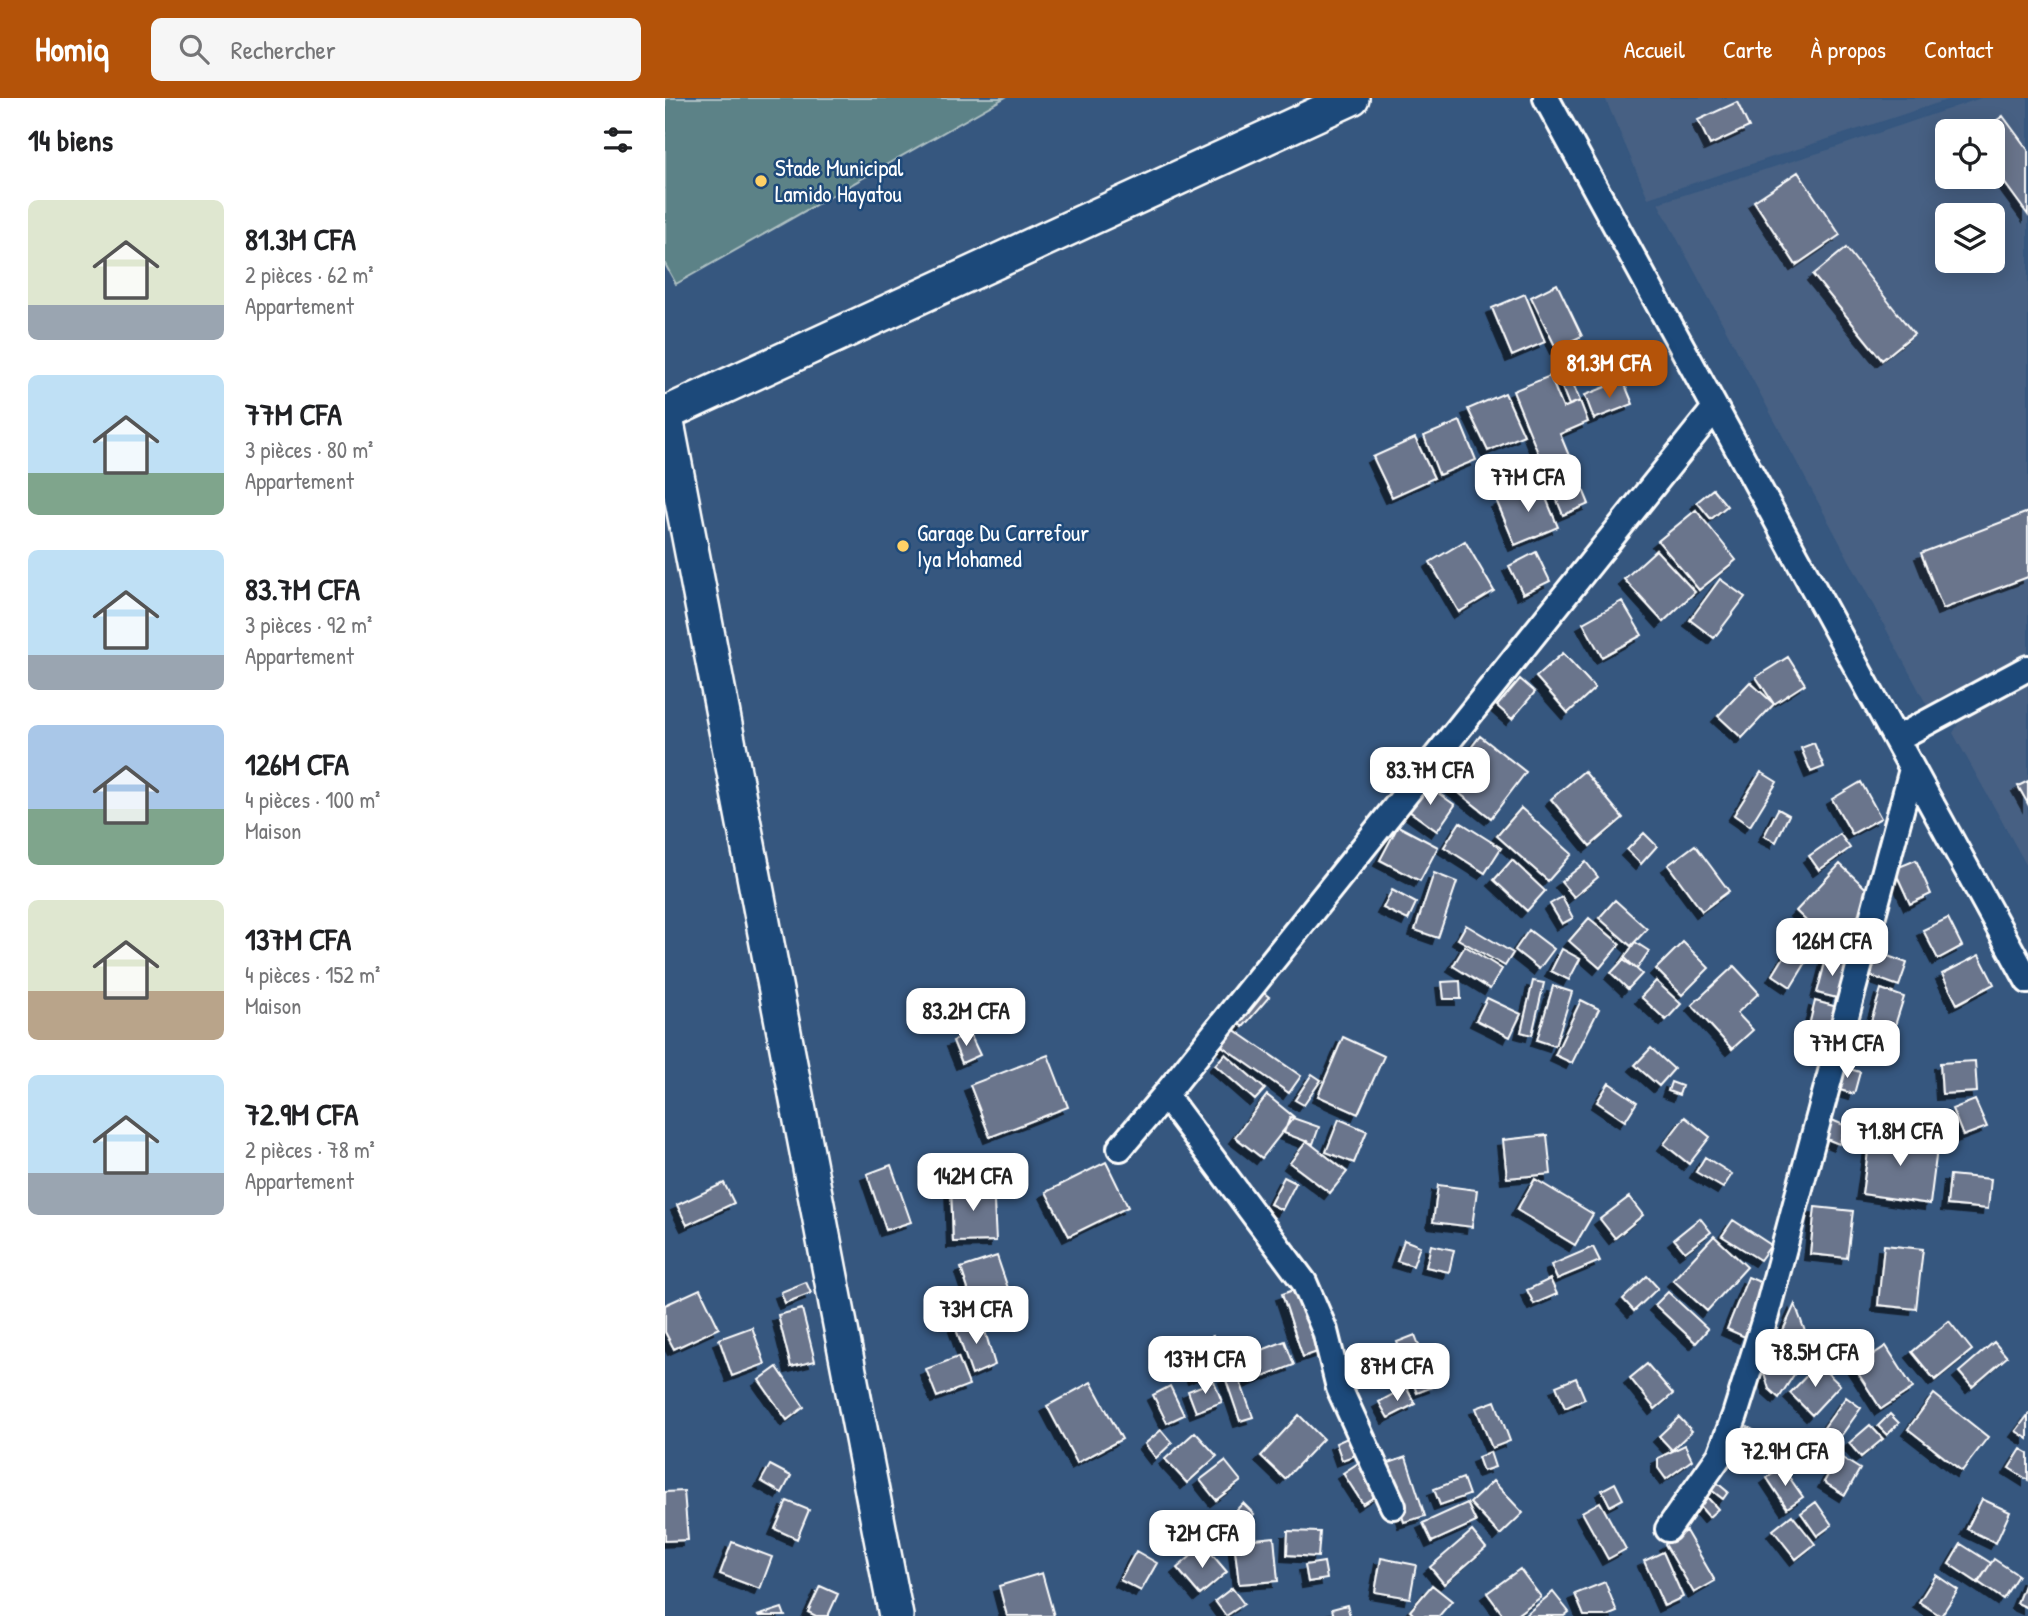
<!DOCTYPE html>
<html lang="fr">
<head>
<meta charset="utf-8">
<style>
	:root { --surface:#fff; --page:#f6f6f6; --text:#202124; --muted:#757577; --accent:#b45309 }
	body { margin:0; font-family:"Patrick Hand",sans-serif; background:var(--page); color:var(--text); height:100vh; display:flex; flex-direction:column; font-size:26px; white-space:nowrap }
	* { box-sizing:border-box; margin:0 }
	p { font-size:23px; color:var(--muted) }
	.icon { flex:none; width:38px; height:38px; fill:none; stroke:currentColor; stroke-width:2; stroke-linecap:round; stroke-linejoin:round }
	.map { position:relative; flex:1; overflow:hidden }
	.details { display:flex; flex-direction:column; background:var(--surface); width:665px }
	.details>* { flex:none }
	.controls { position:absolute; left:1270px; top:21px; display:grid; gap:14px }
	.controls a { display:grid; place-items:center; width:70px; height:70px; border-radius:10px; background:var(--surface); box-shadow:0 4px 18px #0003; font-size:35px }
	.price { position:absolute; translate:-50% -60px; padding:0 16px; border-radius:14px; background:#fff; color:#222; font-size:23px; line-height:46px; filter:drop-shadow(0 2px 4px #0008) }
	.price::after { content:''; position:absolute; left:50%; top:42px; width:21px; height:16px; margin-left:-10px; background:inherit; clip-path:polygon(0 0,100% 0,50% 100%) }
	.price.current { background:var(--accent); color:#fff }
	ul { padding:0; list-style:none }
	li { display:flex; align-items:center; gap:21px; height:175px; padding:0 28px }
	li span { display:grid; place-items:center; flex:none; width:196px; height:140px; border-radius:10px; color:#555 }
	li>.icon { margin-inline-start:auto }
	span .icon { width:84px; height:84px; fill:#fffc; stroke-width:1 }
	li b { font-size:30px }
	h2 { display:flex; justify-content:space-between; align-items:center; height:84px; padding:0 28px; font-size:30px }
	header { display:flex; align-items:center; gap:42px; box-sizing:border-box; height:98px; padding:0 35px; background:var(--accent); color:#fff }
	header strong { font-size:33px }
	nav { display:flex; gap:38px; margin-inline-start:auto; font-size:24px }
	.search { width:490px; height:63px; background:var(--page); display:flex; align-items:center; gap:18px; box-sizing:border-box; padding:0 24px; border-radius:10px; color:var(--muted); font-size:26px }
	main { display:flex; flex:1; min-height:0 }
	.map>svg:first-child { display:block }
	.built { fill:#466083; fill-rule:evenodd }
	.green { fill:#5c8287; stroke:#aec0c3; stroke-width:2 }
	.building { fill:#6b748c; stroke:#fff; stroke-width:2; filter:url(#shadow) }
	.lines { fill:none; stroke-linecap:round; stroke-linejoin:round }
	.street-casing { stroke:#fff; stroke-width:30 }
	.secondary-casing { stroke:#fff; stroke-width:38 }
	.street { stroke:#1f4a7a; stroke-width:24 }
	.secondary { stroke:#1f4a7a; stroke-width:33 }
	.poi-dot { fill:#ffd166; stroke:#1f4a7a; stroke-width:2.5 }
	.labels { text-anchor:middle; stroke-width:5; stroke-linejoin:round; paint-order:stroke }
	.poi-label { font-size:23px; fill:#fff; stroke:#1f4a7a; text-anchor:start }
</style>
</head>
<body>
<header>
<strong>Homiq</strong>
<div class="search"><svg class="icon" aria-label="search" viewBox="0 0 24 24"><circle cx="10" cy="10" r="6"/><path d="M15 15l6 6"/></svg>Rechercher</div>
<nav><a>Accueil</a><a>Carte</a><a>À propos</a><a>Contact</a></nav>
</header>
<main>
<section class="details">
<h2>14 biens<svg class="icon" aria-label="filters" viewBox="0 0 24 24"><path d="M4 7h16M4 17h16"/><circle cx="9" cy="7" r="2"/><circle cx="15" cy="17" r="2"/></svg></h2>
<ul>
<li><span style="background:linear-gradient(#dfe7d0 75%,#9aa5b1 0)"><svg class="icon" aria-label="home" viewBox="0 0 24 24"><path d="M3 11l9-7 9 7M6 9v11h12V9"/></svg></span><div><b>81.3M CFA</b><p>2 pièces · 62 m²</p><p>Appartement</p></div></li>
<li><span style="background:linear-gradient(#bfe0f5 70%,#7fa58c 0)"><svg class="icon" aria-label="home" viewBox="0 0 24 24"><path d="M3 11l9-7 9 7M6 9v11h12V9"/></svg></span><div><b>77M CFA</b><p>3 pièces · 80 m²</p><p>Appartement</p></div></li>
<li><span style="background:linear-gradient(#bfe0f5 75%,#9aa5b1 0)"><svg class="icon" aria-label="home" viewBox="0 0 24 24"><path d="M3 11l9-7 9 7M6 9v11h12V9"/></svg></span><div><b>83.7M CFA</b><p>3 pièces · 92 m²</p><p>Appartement</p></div></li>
<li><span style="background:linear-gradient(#a9c7e8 60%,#7fa58c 0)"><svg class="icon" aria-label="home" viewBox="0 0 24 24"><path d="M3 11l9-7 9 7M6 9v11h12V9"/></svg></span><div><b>126M CFA</b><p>4 pièces · 100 m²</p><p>Maison</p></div></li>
<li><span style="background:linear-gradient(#dfe7d0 65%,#b9a48a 0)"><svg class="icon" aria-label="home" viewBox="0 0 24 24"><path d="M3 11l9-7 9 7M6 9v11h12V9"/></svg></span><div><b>137M CFA</b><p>4 pièces · 152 m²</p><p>Maison</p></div></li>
<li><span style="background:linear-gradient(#bfe0f5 70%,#9aa5b1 0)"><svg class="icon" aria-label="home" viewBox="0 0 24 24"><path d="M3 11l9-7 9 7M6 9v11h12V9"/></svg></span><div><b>72.9M CFA</b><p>2 pièces · 78 m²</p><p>Appartement</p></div></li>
</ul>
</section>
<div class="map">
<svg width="1363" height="1518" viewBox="0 0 1363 1518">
	<defs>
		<filter id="shadow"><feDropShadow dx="-6" dy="6" stdDeviation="0" flood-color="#0009"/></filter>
	</defs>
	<rect width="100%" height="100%" fill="#36577f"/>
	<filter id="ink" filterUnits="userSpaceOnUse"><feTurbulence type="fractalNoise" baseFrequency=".0143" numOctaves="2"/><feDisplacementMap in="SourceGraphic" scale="14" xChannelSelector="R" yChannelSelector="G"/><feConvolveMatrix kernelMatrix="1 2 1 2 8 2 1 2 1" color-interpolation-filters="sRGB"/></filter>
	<g filter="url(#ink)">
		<path class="built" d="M940,0h348l-305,100z
			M1316,0h47v562l-97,53 -273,-510 173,-54zM1283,33h45v46h-45zM1283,117h45v46h-45z
			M1363,579v191l-75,-135 14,-24z"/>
		<path class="green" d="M0,0h339l-328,186 -11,-20z"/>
		<path class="building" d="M1072,4l12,25 -39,18 -12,-25z
			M1338,18l25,34v65l-35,-48v-36h-11z
			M1133,74l42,63 -44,30 -42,-64z
			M1181,150l68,86 -32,26 -69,-85z
			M892,186l25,52 -26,12 -25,-51z
			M860,196l20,48 -33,14 -20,-48z
			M903,273l12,30 -11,4 -12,-30z
			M885,278l13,32 17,-7 8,21 -28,12 29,70 -26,11 -50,-124z
			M958,282l10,24 -39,15 -9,-24z
			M840,295l19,42 -36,16 -20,-42z
			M795,323l16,39 -37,15 -15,-39z
			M750,340l19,40 -42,19 -19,-40z
			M875,386l18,43 -43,18 -18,-43z
			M1048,391l14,17 -16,13 -14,-17z
			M1031,412l40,50 -37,30 -41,-49z
			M1363,414v65l-85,32 -22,-56z
			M800,443l29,50 -35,21 -29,-50z
			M991,452l39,42 -32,30 -39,-43z
			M871,454l14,29 -27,13 -14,-28z
			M1055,481l25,18 -31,41 -24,-18z
			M957,503l20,34 -40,22 -19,-34z
			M898,555l32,35 -27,25 -32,-36z
			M1123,559l17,27 -31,20 -18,-27z
			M855,581l15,13 -23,27 -15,-13z
			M1085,584l24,22 -32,34 -24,-22z
			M815,638l46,36 -35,46 -46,-36z
			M1149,645l10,24 -13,5 -10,-24z
			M782,658l8,5 -12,17 -8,-6z
			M919,673l39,47 -33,28 -39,-47z
			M1096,674l16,10 -27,44 -16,-11z
			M1363,683v23l-10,-18z
			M1196,684l20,36 -29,16 -20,-35z
			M759,685l31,22 -18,26 -32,-23z
			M856,710l51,46 -24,27 -51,-45z
			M1113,711l11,6 -13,27 -12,-6z
			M795,724l41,26 -16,25 -41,-26z
			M733,728l40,21 -18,34 -40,-21z
			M979,735l13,13 -16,18 -14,-14z
			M1175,736l10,14 -31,22 -10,-14z
			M1030,747l34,46 -27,20 -34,-46z
			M847,762l33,31 -18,20 -33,-31z
			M1251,762l15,34 -21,10 -16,-35z
			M921,764l12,15 -24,20 -13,-15z
			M1175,766l36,34 -44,48 -36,-35z
			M769,775l23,9 -19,56 -23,-8z
			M727,792l24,13 -8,17 -25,-12z
			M897,799l11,21 -11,6 -12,-20z
			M950,802l32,29 -16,17 -32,-28z
			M924,820l31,26 -20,24 -31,-27z
			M1283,820l14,28 -24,13 -15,-29z
			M801,827l47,28 -8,13 -47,-27z
			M864,832l25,19 -15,20 -24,-19z
			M1130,841l18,12 -22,36 -18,-12z
			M970,844l14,9 -12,18 -14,-9z
			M1018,844l26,26 -27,27 -26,-26z
			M800,848l37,23 -12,20 -37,-23z
			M897,851l18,10 -11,21 -18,-9z
			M1212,854l30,11 -8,23 -31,-11z
			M1314,857l15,29 -37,20 -15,-30z
			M960,860l17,16 -14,15 -17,-16z
			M1161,861l21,5 -10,34 -20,-5z
			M1069,868l25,27 -22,20 16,17 -21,19 -40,-44z
			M795,883l1,18h-17l-2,-17z
			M868,883l11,2 -12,52 -11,-3z
			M991,883l25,23 -15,16 -25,-23z
			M888,888l19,6 -17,54 -18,-6z
			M594,891l10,8 -26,30 -10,-9z
			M1216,891l23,8 -13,41 -23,-7z
			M822,900l34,16 -11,23 -34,-17z
			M916,902l18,9 -27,54 -17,-8z
			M1150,903l22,6 -7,28 -22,-5z
			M565,929l71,49 -12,17 -70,-49z
			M305,936l10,21 -18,8 -9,-22z
			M678,939l41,19 -26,58 -40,-18z
			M986,950l23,21 -15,17 -24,-21z
			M560,956l40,35 -10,11 -40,-35z
			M383,957l20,52 -78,30 -20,-52z
			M1310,963l2,31 -35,2 -2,-31z
			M1174,968l21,6 -6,22 -21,-6z
			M647,976l9,6 -17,25 -9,-5z
			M1006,984l11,4 -3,9 -11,-4z
			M944,985l28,19 -12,19 -28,-19z
			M602,997l27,22 -32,41 -27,-21z
			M1310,1002l12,27 -24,9 -11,-27z
			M625,1019l29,10 -6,17 -29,-11z
			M1020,1019l25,20 -21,27 -25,-20z
			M674,1021l28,12 -13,32 -28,-11z
			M1167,1022l14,6 -7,18 -15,-6z
			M1206,1033l67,10 -8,63 -68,-10z
			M882,1037l4,39 -44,4 -4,-38z
			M642,1043l40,31 -17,21 -40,-30z
			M1040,1059l27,17 -9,14 -27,-16z
			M441,1064l22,45 -59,29 -23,-44z
			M226,1067l20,57 -25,8 -19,-56z
			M1285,1077l41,4 -3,30 -41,-4z
			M619,1079l12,6 -14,27 -12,-6z
			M870,1081l58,35 -18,31 -58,-35z
			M59,1085l10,20 -47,22 -10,-20z
			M328,1085l3,58 -43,1 -2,-57z
			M773,1087l39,5 -5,37 -39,-5z
			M964,1099l14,18 -28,23 -15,-19z
			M1150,1109l38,4 -6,47 -37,-4z
			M1035,1120l11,14 -26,20 -11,-13z
			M1068,1122l38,25 -11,15 -38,-24z
			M1049,1138l33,31 -40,44 -34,-31z
			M739,1142l16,6 -7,20 -16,-5z
			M766,1147l23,5 -5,22 -23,-5z
			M1219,1147l39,4 -7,60 -38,-4z
			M928,1149l7,14 -43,18 -6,-14z
			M332,1158l15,44 -36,13 -15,-45z
			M982,1178l11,12 -24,23 -11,-12z
			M1083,1179l19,8 -22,52 -18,-8z
			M885,1181l7,15 -23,10 -7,-14z
			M141,1184l5,11 -26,10 -4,-11z
			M640,1188l21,63 -23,8 -21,-63z
			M35,1191l19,39 -45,21 -9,-17v-27z
			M1003,1194l40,37 -12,14 -41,-38z
			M1130,1206l16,44 -32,50 -10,-9 -7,-23 14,-20z
			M137,1211l13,52 -24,6 -13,-52z
			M317,1223l13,44 -23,10 -17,-49z
			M1284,1223l23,29 -37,30 -23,-28z
			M87,1229l13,37 -33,12 -13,-37z
			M750,1237l20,51 -18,7 -20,-51z
			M548,1238l13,28 -32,14 -13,-28z
			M620,1243l9,24 -44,17 -9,-24z
			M1329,1244l13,15 -35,30 -13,-15z
			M1221,1248l27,42 -32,21 -27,-42z
			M711,1254l8,18 -14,8 -9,-18z
			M293,1259l11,28 -32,12 -11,-28z
			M982,1266l26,30 -18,15 -25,-31z
			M1153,1266l22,21 -28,30 -22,-22z
			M112,1269l27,40 -17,13 -28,-40z
			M572,1275l16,44 -13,4 -15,-44z
			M911,1280l9,21 -20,9 -9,-22z
			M549,1283l8,21 -26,10 -8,-21z
			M426,1284l31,57 -45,24 -30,-57z
			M505,1288l14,29 -17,8 -14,-28z
			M741,1289l9,17 -27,14 -9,-16z
			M1269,1296l54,43 -26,34 -54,-42z
			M1181,1299l15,11 -23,32 -15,-11z
			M830,1303l15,40 -18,7 -16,-40z
			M1225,1316l9,9 -12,12 -9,-9z
			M634,1317l24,24 -38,40 -24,-23z
			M1363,1317v24l-12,-8z
			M1014,1319l13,14 -20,19 -13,-14z
			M1205,1327l13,14 -22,18 -12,-14z
			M1083,1329l14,8 -8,14 -14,-8z
			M496,1332l11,13 -16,15 -11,-14z
			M530,1334l22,24 -30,27 -22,-24z
			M687,1338l7,18 -17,6 -6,-17z
			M1077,1344l11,8 -10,13 -11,-8z
			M1020,1347l7,15 -26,19 -8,-11v-10z
			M1356,1351l7,4v27l-19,-12z
			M825,1354l5,15 -12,4 -5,-14z
			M1174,1358l21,13 -15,26 -21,-13z
			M741,1359l19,59 -21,6 -18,-58z
			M698,1362l20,31 -20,13 -20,-31z
			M560,1363l16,20 -25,19 -16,-20z
			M105,1367l21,11 -9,17 -21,-12z
			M1117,1369l21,30 -16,11 -20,-30z
			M798,1380l6,17 -29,10 -6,-16z
			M828,1383l30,32 -23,22 -30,-32z
			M1051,1384l12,10 -5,7 -13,-10z
			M950,1385l8,16 -13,7 -8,-16z
			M19,1393l4,49 -23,1v-49z
			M1041,1398l12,13 -9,8 -11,-13z
			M1317,1401l28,13 -14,31 -29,-14z
			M122,1403l22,9 -12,29 -22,-10z
			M935,1404l26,47 -18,10 -26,-47z
			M1151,1404l16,23 -15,11 -16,-23z
			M578,1405l11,11 -17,19 -12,-11z
			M802,1405l9,19 -44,20 -9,-19z
			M1127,1417l23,29 -19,15 -23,-29z
			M623,1433l32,1 -2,25 -31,-2z
			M807,1433l14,17 -42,36 -14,-17z
			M1021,1433l29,50 -21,12 -29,-49z
			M609,1439l4,44 -39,3 -5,-43z
			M67,1444l40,15 -12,32 -40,-15z
			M1296,1446l30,19 -13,20 -29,-19z
			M539,1447l23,27 -27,23 -23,-27z
			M471,1453l21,12 -16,28 -21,-11z
			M998,1454l20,45 -19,9 -20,-45z
			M716,1460l35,7 -6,33 -35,-6z
			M1329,1461l24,16 -15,24 -25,-17z
			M659,1464l3,17 -19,3 -3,-17z
			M855,1471l21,28 -26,19h-11l-17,-23z
			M377,1475l12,43h-47l-8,-30z
			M1271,1477l22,15 -17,26 -22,-14z
			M1362,1480h1v30l-11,-5z
			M940,1484l12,30 -10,4h-23l-9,-22z
			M767,1487l20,16 -13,15h-24l-5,-5z
			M155,1488l18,8 -10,22h-12l-8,-4z
			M567,1490l12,16 -18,12 -11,-15z
			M888,1494l16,20 -5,4h-40z
			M682,1507l3,11h-16l-2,-7z
			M117,1510l3,8h-28z"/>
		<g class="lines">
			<g class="street-casing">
				<path id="street" d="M881,0l482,883
					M1231,641l132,-71
					M500,997l139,187 21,49 14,57 54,118
					M455,1050l45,-53 550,-687
					M1003,1431l52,-74 15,-40 31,-100 146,-546"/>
			</g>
			<g class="secondary-casing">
				<path id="secondary" d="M0,314l231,1204
					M0,316l687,-316"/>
			</g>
			<use href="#street" class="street"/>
			<use href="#secondary" class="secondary"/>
		</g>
	</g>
	<g class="poi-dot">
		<circle cx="96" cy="83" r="7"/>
		<circle cx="238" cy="448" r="7"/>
	</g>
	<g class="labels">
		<g class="poi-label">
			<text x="110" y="78">Stade Municipal<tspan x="110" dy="26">Lamido Hayatou</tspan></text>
			<text x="252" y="443">Garage Du Carrefour<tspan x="252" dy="26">Iya Mohamed</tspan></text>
		</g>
	</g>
</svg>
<div class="controls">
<a><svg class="icon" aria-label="locate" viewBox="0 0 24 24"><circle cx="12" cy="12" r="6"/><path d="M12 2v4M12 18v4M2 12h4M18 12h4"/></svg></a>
<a><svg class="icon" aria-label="layers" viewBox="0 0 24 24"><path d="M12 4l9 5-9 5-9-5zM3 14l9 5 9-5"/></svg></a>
</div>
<b class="price current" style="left:944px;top:302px">81.3M CFA</b>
<b class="price" style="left:863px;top:416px">77M CFA</b>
<b class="price" style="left:765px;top:709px">83.7M CFA</b>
<b class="price" style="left:1167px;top:880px">126M CFA</b>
<b class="price" style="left:301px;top:950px">83.2M CFA</b>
<b class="price" style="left:1182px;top:982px">77M CFA</b>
<b class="price" style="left:1235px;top:1070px">71.8M CFA</b>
<b class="price" style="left:308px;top:1115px">142M CFA</b>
<b class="price" style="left:311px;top:1248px">73M CFA</b>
<b class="price" style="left:1150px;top:1291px">78.5M CFA</b>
<b class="price" style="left:540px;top:1298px">137M CFA</b>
<b class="price" style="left:732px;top:1305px">87M CFA</b>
<b class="price" style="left:1120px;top:1390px">72.9M CFA</b>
<b class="price" style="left:537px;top:1472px">72M CFA</b>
</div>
</main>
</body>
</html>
